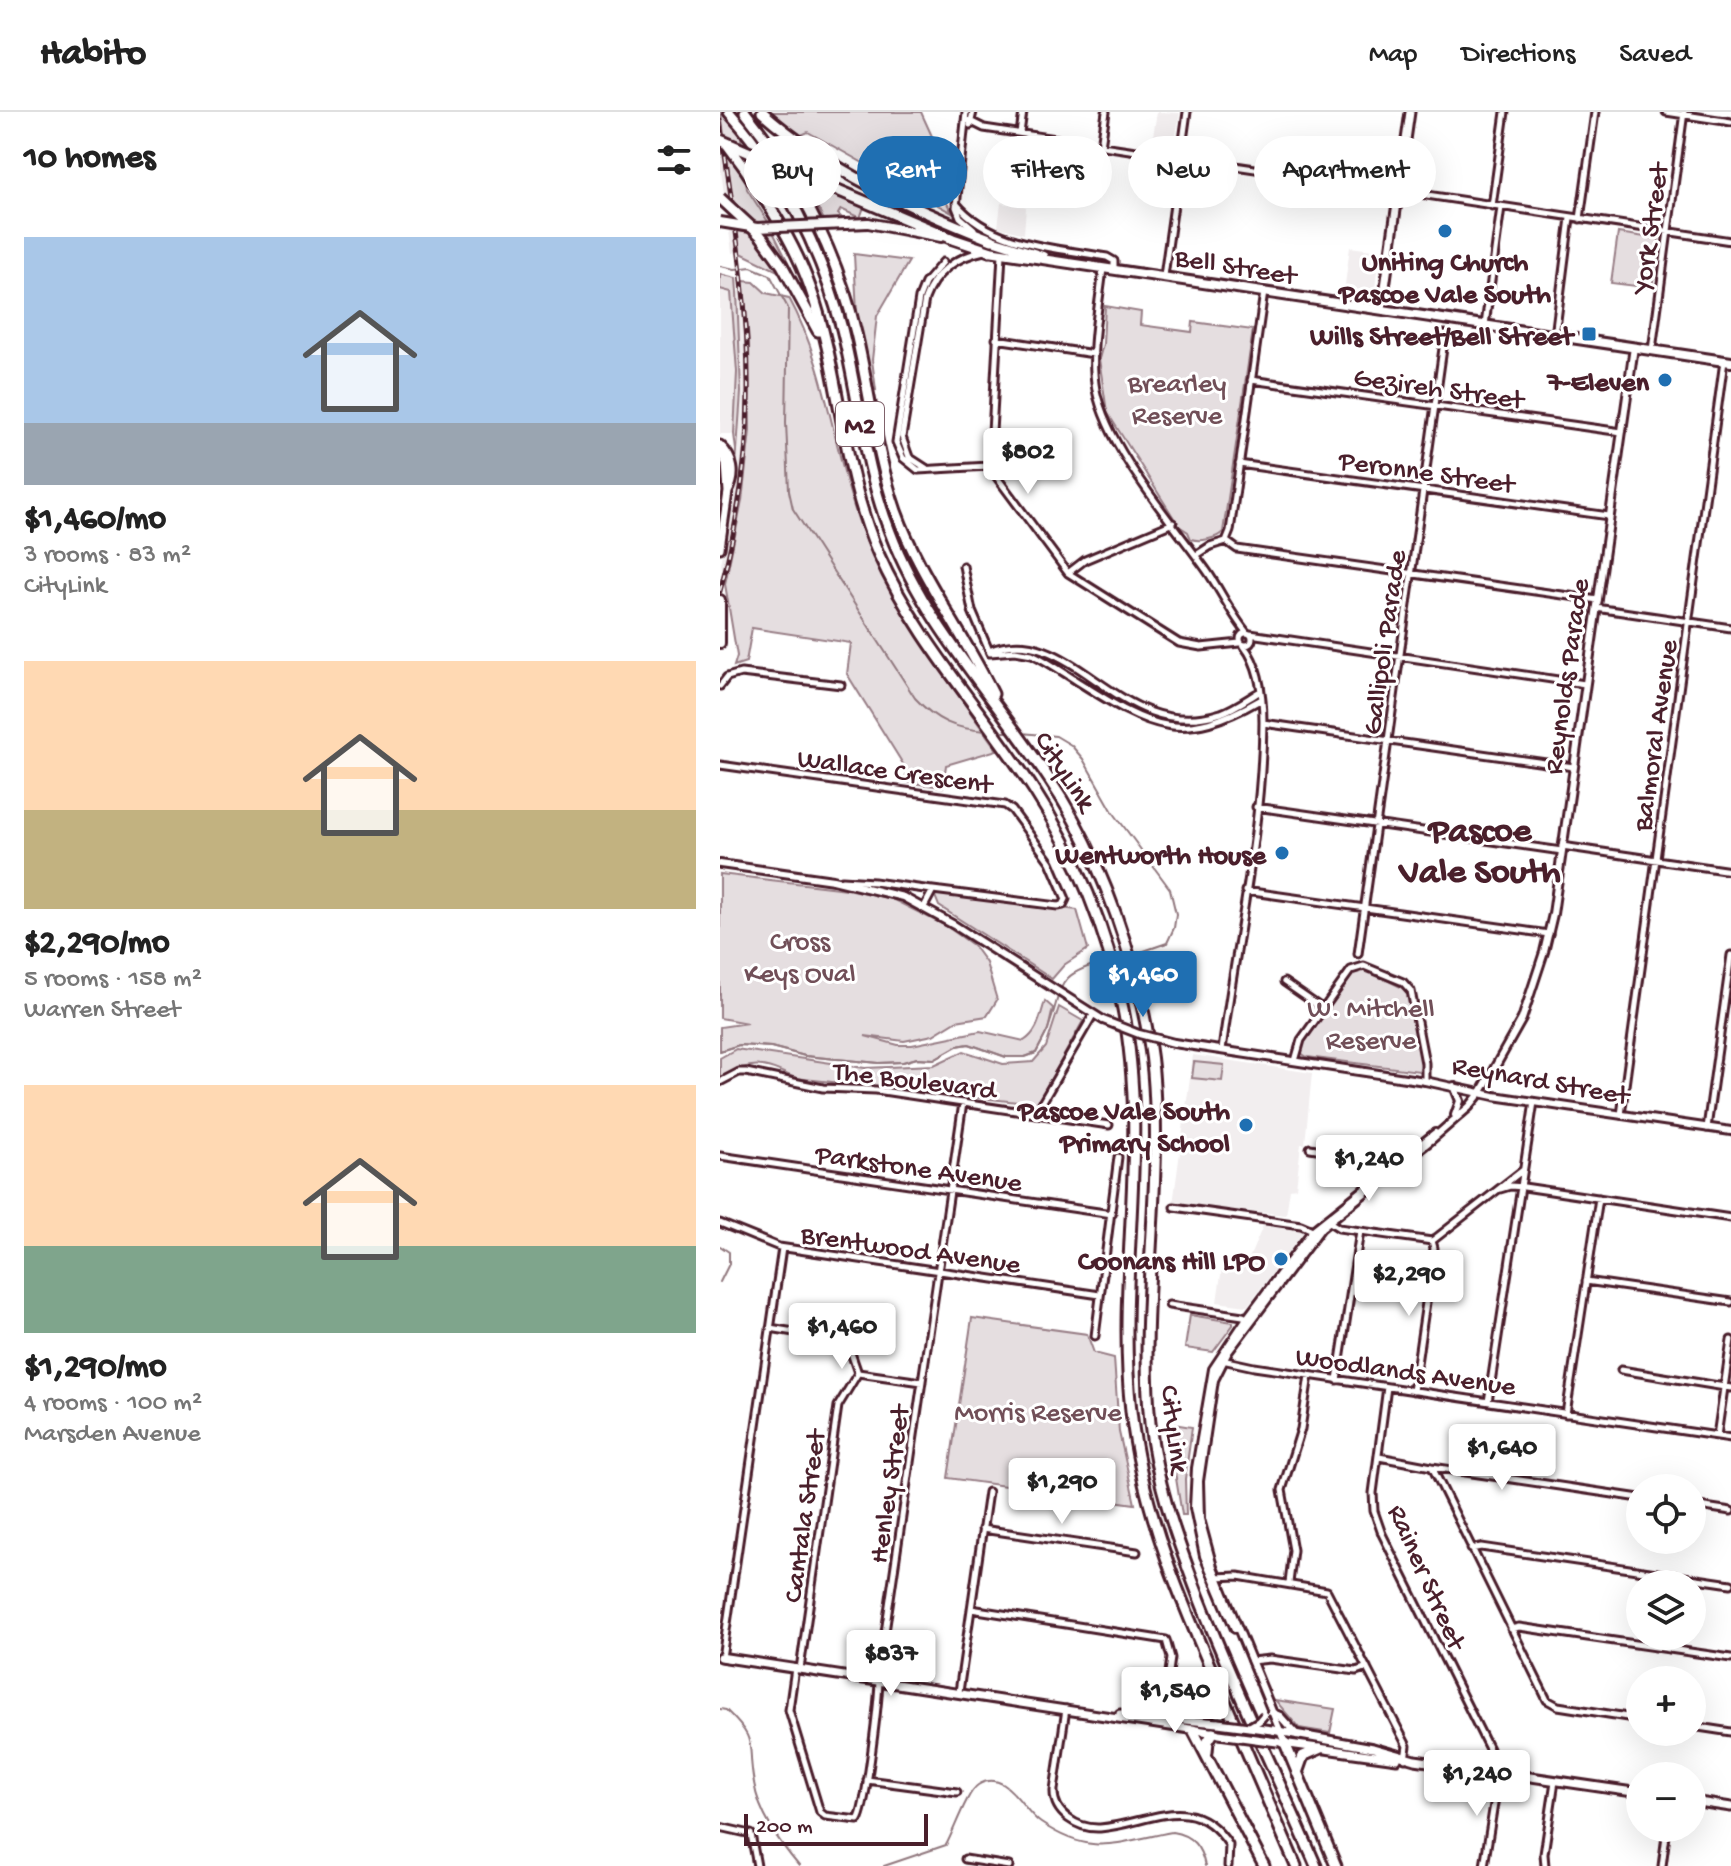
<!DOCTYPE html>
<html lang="en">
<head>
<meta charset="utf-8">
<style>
	:root { --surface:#fff; --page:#f6f6f6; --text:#222; --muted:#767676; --line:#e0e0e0; --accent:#1f6fb2 }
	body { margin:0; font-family:"Gochi Hand",sans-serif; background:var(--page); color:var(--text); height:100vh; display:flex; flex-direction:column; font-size:30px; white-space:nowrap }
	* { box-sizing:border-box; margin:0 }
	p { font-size:26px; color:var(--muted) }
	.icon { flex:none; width:44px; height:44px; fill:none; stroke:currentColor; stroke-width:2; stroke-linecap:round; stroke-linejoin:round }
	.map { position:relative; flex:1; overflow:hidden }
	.sheet { display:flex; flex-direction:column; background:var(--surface); width:720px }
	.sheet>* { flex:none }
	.top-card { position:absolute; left:24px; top:24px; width:760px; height:72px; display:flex; gap:16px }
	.buttons { position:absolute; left:906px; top:1362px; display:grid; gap:16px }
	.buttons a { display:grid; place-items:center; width:80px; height:80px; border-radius:50%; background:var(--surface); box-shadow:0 8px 32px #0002; font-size:40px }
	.scale { position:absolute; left:24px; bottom:20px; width:184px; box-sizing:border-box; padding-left:8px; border:4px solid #4a1f2b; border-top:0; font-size:22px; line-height:28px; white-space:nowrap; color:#4a1f2b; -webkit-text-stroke:6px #fff; paint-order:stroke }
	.price { position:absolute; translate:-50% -68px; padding:0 18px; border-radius:8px; background:#fff; color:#222; font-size:26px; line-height:52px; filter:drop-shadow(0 2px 4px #0008) }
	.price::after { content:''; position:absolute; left:50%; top:48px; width:24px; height:18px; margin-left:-12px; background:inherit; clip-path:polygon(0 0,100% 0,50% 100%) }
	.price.current { background:var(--accent); color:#fff }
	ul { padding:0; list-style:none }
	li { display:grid; align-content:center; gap:16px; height:424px; padding:0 24px }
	li span { display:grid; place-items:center; height:248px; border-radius:0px; color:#555 }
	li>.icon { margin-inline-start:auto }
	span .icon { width:144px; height:144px; fill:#fffc; stroke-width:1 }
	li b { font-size:34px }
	h2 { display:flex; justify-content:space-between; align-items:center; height:96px; padding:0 24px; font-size:34px }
	.pill { padding:0 28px; border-radius:36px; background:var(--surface); box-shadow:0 8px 32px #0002; font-size:28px; line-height:72px }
	.pill.current { background:var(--accent); color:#fff }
	header { display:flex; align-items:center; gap:48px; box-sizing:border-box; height:112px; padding:0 40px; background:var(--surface); border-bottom:2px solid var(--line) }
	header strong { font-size:38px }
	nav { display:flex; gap:44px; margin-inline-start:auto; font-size:28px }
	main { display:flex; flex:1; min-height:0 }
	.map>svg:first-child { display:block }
	.built { fill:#f2eeef }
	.green { fill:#e5dee0; stroke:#987e86; stroke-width:2 }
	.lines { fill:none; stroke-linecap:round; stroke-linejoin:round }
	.stream { stroke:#91787e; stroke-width:2 }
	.minor-casing { stroke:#4a1f2b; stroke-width:11 }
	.tertiary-casing { stroke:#4a1f2b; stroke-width:12 }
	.secondary-casing { stroke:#4a1f2b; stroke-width:13 }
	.primary-casing { stroke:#4a1f2b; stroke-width:14 }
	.trunk-casing { stroke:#4a1f2b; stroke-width:14 }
	.motorway-casing { stroke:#4a1f2b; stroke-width:15 }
	.minor { stroke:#fff; stroke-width:5 }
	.tertiary { stroke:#fff; stroke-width:6 }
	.secondary { stroke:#fff; stroke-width:7 }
	.primary { stroke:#fff; stroke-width:8 }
	.trunk { stroke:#fff; stroke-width:8 }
	.motorway { stroke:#fff; stroke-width:9 }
	.rail-casing { stroke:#4a1f2b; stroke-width:5 }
	.rail { stroke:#fff; stroke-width:2; stroke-dasharray:6; stroke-linecap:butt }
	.tertiary-bridge-casing { stroke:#4a1f2b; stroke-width:12; stroke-linecap:butt }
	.secondary-bridge-casing { stroke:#4a1f2b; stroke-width:13; stroke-linecap:butt }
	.primary-bridge-casing { stroke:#4a1f2b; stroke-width:14; stroke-linecap:butt }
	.motorway-bridge-casing { stroke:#4a1f2b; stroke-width:15; stroke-linecap:butt }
	.tertiary-bridge { stroke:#fff; stroke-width:6 }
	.secondary-bridge { stroke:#fff; stroke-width:7 }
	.primary-bridge { stroke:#fff; stroke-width:8 }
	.motorway-bridge { stroke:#fff; stroke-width:9 }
	.poi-dot { fill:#1f6fb2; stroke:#fff; stroke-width:3 }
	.labels { text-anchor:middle; stroke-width:6; stroke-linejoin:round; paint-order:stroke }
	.shield { fill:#fff; stroke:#80626b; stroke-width:2 }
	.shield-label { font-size:26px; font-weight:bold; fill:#4a1f2b }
	.street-label { font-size:28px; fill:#4a1f2b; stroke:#fff }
	.poi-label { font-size:28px; font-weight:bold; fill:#4a1f2b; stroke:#fff; text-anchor:end }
	.park-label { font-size:28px; fill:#714f58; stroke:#fff }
	.district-label { font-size:36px; font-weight:bold; fill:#4a1f2b; stroke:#fff }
</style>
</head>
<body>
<header>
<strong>Habito</strong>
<nav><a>Map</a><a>Directions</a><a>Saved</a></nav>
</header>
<main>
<section class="sheet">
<h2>10 homes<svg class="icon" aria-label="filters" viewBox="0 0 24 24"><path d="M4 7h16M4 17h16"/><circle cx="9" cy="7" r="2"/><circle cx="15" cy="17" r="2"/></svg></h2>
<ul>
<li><span style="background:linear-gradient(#a9c7e8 75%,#9aa5b1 0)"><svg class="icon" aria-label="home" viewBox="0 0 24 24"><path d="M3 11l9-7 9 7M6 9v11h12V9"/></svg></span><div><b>$1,460/mo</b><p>3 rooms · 83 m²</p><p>CityLink</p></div></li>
<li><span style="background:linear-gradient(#ffd9b3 60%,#c2b280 0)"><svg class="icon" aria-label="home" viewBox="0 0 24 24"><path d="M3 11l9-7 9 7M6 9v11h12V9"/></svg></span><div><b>$2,290/mo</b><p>5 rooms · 158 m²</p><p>Warren Street</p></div></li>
<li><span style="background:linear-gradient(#ffd9b3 65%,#7fa58c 0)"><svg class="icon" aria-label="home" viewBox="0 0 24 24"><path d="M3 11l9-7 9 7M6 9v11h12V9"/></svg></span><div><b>$1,290/mo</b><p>4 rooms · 100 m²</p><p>Marsden Avenue</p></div></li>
</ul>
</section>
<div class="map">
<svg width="1011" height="1754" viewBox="0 0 1011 1754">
	<rect width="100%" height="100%" fill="#fff"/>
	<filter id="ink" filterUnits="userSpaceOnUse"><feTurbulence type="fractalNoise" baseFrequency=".0125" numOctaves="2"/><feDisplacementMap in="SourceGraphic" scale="16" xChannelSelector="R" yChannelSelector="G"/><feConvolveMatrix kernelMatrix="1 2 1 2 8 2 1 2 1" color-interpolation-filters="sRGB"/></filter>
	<g filter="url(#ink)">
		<path class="built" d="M0,0l19,127v13l-7,1 -12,-89z
			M437,0l23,1 -7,39 -22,-4z
			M281,91l25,4 -2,27 -26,-7z
			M630,135l29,4 -4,38 -9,6 -22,-3z
			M24,175l5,53 1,92 -8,69 -17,83 -4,-20 13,-73 6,-66 -4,-131z
			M0,177l11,2 6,81 -3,62h-14z
			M473,943l119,18 -7,71h-4l-5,44 -6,1 -4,26 -113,-11z
			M543,1114l41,5 -57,75 -30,-4 6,-41 24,2z"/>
		<path class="green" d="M1,0h17l9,77 20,31 24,48 -28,-33 -6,6 23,31 -41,-20z
			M51,0h150l20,44 -3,10 11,15 -2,22 5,10 -144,-81 -9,4z
			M87,75l13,1 44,19 -4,11 -19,-9 -3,5 6,6h-20z
			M898,121l41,6 -7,49 -41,-5z
			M134,142l55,7 -32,55 -5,44 4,30h-3l-16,-77z
			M0,162l16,4 1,14 4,100 -6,88 1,-30 -2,-16 3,-62 -6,-80 -11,-3z
			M23,169l11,1 12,11 23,5c41,75 45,166 78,245 33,75 83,140 130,207l-51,15 -3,22 -41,-5 6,-10 -61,-98 4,-31 -99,-15 -6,34 -12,4 3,-10 -12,-72 17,-83 8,-70 -1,-91z
			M385,194l36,6 -1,13 52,7 1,-10 60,8 -30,202c-7,7 -23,10 -32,7l-3,-7 -9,-6 -72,-114 -8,-53 4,-15z
			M0,762l127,15 45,10 54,27 27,19 13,18 11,37 -10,16 -31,5 -23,14 -29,6 -39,-5 33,9h14l68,-14 44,10c14,-9 16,-24 21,-40l8,7 -5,22 -12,23 -11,4h-19l-37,-13 -12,2 -23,13 -17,-1 -14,4 -24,1 -74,-7 -34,-9 -32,-2 -19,6v-24l27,-4 -27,-5z
			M221,781l136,17 11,39 -24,16 -12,14 -113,-73 -4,-10z
			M644,857l43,21 16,73 -4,8 -112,-14 -6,-4 2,-11 52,-71z
			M339,895l24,14 -46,83 -242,-26c-34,-16 -41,-17 -75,-1v-19l16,-9 129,19 69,-3 30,-14 39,13 30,-2 13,-15z
			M474,950l30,3 -2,16 -30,-3z
			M470,1203l43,7v3l-20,27 -28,-4z
			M252,1206l115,16 7,19 20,5 5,74 16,72 -187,-26z
			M447,1311l25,4 -7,52 1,36h-4z
			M555,1588l60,9 -5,24 -31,-5z"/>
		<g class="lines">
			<path class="stream" d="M0,154l15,3 16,-2 19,8 18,33 -2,114 3,69 4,18 122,189c21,23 40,31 71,33
				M277,620h13
				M301,621l35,3 15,9 12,14 30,53 57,77 6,25 -2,14 -7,15 -35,12
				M393,848l13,-4
				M0,939l19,-6 32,2 34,9 74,7 24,-1 14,-4 17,1 23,-13 12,-2 37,13h19l11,-4c4,-8 9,-16 12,-24 16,-44 5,-54 59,-68
				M0,1134l9,6v12l-9,18
				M0,1597l6,1c34,33 20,32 28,73 5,31 25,59 45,83
				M164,1754l62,-21c8,-14 21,-53 32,-60 29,-18 44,26 63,38 52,35 76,19 131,9 20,3 29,15 33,34"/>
			<g class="minor-casing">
				<path id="minor" d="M246,0l-10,95 4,10 14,12
					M946,0l65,10
					M246,7l18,9 747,113
					M250,13l3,-13
					M300,21l3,-21
					M381,34l5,-34
					M236,91c35,43 101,45 151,54l7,4v7
					M772,94l13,-94
					M860,107l15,-107
					M282,142l-12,214 78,105 111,70 22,4 39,-4
					M223,150l-18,21 -6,15 -23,144 7,16 15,12 71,-4
					M383,156c-4,39 -14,82 -7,122 12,60 75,130 111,181 14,20 24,43 40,62
					M444,164l23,-164
					M765,213l16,-118
					M835,224l15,-118
					M276,227l98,15
					M932,238l32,-238
					M531,268l371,52
					M519,352l370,52
					M206,356l-17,-11 -7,-20 23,-138c10,-28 31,-42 59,-48
					M506,429l4,-10 34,-239
					M476,443l14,-9 16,-5 11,8 361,51
					M243,454l9,45 18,42 25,-2 17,3c17,8 32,19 48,29 71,45 102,62 180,17
					M348,461l17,-13 88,-37
					M876,496l135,20
					M520 527a6 6 0 1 1 12 0a6 6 0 1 1-12 0Z
					M530,522l335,50
					M269,539c84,-34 129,95 232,62 14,-5 26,-14 38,-21
					M0,574l7,-9 14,-4 100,12
					M543,611l311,44
					M0,653l285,40 7,5 38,52 16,37 -3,6 -5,1 -125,-16 -9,17
					M536,695l306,44
					M842,734l169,25
					M122,768l32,2 58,8
					M525,779l304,43
					M638,842l87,-620
					M564,870l39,27
					M502,938c14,-108 40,-218 41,-328 0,-25 -4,-57 -19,-76
					M575,949l6,-21 50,-70 13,-4 39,16 8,9 14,72v18
					M0,970l19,-10h7l77,16 53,2 233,35
					M316,1001l57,-98
					M901,1003l103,-754
					M987,1016l24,-173
					M590,1036l72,11 13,6
					M0,1044l392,58
					M780,1077l10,-3 14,1 207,31
					M454,1095l127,18 14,6
					M608,1109l11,7 93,13 91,-71
					M0,1111l59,24 321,48
					M866,1169l145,21
					M449,1193l74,11 7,4
					M50,1216l72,12 7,7 9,26 64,9
					M375,1224l23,-179
					M502,1248l32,7 477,71
					M901,1258l110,18
					M617,1268l23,-149
					M667,1275l-14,106 1,18 8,23 113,227 3,18 -14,87
					M693,1279l21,-143 -2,-7
					M768,1290l46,-300
					M846,1302l33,-216
					M997,1324l14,-96
					M659,1345l53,10 208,31
					M712,1355l115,233 11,6 82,13
					M972,1393l39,6
					M262,1417l155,23
					M751,1437l10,-2 250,37
					M495,1465l23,-1 89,15 80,155 -2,13
					M569,1471l4,-33 -11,-60 19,-61 8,-54
					M251,1497l195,31 5,18 -7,50
					M791,1517l8,-2 212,31
					M2,1546l60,-410
					M531,1549l19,-2 86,12 11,-4
					M75,1556l-6,42 31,102 5,4 33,4c8,-11 22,-127 21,-147l84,-570
					M80,1557l38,-263 20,-33
					M239,1580l29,-200
					M346,1597l-12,81c-1,24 24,39 46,38 50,-4 93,-39 129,17l-1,21
					M972,1614l39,6
					M147,1668l90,12
					M0,1715l31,7 6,32
					M245,1747l44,7
					M825,1754l-1,-12 11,-73
					M942,1754l5,-38"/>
			</g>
			<g class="tertiary-casing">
				<path id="tertiary" d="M0,752l113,16 70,17 51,28 149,95
					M454,931l251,38 69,15 237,35
					M734,974l6,15 -5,14
					M515,1517l-31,-73 -10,-48 2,-40 17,-99 34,-51 66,-88 122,-97
					M551,1600l9,4 17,19
					M565,1631l-72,-176 -13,-48 -1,-38 15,-101 14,-28 93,-124 109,-87 39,-34 12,-15 41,-73 22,-67 9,-38 81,-567"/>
			</g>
			<g class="secondary-casing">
				<path id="secondary" d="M662,196l28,-196
					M0,333c14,13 17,30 8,47l-8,56
					M0,340l6,11 2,29
					M0,1545l496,76
					M400,1602l98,9
					M552,1618l101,18 42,12 225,33
					M562,1631l115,16
					M972,1689l39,6"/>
			</g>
			<g class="primary-casing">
				<path id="primary" d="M148,111l73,14
					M0,488v43"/>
			</g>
			<g class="trunk-casing">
				<path id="trunk" d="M272,128l51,16
					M269,139l742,111"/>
			</g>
			<g class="motorway-casing">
				<path id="motorway" d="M9,0c54,61 92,138 113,217 17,68 22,137 48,203 35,93 105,165 159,247 40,59 65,122 84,190 9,34 17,68 20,103 10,117 -14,234 -3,351 6,57 25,111 45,164 36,95 81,186 121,279
					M25,0c52,65 92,140 111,221 14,60 20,120 40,178 24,66 67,121 97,183
					M42,0c67,59 148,96 230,128
					M24,55c25,38 51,77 66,120 31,87 31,181 68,266 39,88 104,157 156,237 43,66 73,141 89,219 27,136 -7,267 8,402 12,108 57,206 100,304 22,50 43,101 65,151
					M101,71l132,56 36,12
					M41,124l21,29 36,66
					M473,1618l71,136
					M565,1631l51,123
					M487,1640l1,-11 5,-8
					M577,1661l6,-17 16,-7"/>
			</g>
			<use href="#minor" class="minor"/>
			<use href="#tertiary" class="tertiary"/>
			<use href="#secondary" class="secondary"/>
			<use href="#primary" class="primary"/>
			<use href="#trunk" class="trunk"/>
			<use href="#motorway" class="motorway"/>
			<g class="rail-casing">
				<path id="rail" d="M0,9c13,90 29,181 28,272 0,68 -11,133 -28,198"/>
			</g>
			<use href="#rail" class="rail"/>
			<g class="tertiary-bridge-casing">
				<path id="tertiary-bridge" d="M383,908l36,14 35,9
					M529,1615l10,-6 5,-6"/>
			</g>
			<g class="secondary-bridge-casing">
				<path id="secondary-bridge" d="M498,1611l54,7
					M499,1622l58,8"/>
			</g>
			<g class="primary-bridge-casing">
				<path id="primary-bridge" d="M0,110l37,6 111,-5"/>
			</g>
			<g class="motorway-bridge-casing">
				<path id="motorway-bridge" d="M0,28l101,43
					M7,32l17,23
					M0,86l41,38"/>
			</g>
			<use href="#tertiary-bridge" class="tertiary-bridge"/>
			<use href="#secondary-bridge" class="secondary-bridge"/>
			<use href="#primary-bridge" class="primary-bridge"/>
			<use href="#motorway-bridge" class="motorway-bridge"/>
		</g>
	</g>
	<g class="poi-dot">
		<circle cx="725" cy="119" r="8"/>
		<rect x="861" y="214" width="16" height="16" rx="4"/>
		<circle cx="945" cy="268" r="8"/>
		<circle cx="562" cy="741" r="8"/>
		<circle cx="526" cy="1013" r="8"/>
		<circle cx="561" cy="1147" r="8"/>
	</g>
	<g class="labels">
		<rect class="shield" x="116" y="290" width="48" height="44" rx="6"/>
		<g class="shield-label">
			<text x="140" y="321">M2</text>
		</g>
		<g class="street-label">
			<text transform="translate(928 116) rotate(-82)" y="10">York Street</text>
			<text transform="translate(516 152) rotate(9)" y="10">Bell Street</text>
			<text transform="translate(719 274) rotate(8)" y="10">Gezireh Street</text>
			<text transform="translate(707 358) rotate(8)" y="10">Peronne Street</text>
			<text transform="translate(662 530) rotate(-82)" y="10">Gallipoli Parade</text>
			<text transform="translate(844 564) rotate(-82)" y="10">Reynolds Parade</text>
			<text transform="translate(933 623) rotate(-82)" y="10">Balmoral Avenue</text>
			<text transform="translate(175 657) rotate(8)" y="10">Wallace Crescent</text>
			<text transform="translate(347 658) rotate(57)" y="10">CityLink</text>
			<text transform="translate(195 966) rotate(7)" y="10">The Boulevard</text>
			<text transform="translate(821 966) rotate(10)" y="10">Reynard Street</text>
			<text transform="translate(199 1054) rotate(8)" y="10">Parkstone Avenue</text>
			<text transform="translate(191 1135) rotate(8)" y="10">Brentwood Avenue</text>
			<text transform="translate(686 1257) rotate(8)" y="10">Woodlands Avenue</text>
			<text transform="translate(457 1317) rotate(83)" y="10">CityLink</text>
			<text transform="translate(167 1372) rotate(-82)" y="10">Henley Street</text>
			<text transform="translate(82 1404) rotate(-82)" y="10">Cantala Street</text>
			<text transform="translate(709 1464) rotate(66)" y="10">Rainer Street</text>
		</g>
		<g class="poi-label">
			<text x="725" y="158" text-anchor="middle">Uniting Church<tspan x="725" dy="32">Pascoe Vale South</tspan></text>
			<text x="853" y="232">Wills Street/Bell Street</text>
			<text x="929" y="278">7-Eleven</text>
			<text x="546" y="751">Wentworth House</text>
			<text x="510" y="1007">Pascoe Vale South<tspan x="510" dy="32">Primary School</tspan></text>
			<text x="545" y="1157">Coonans Hill LPO</text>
		</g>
		<g class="park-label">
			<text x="457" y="279">Brearley<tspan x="457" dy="32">Reserve</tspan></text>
			<text x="80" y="837">Cross<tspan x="80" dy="32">Keys Oval</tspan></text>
			<text x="651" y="904">W. Mitchell<tspan x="651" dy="32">Reserve</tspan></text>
			<text x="318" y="1308">Morris Reserve</text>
		</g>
		<g class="district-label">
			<text x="760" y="728">Pascoe<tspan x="760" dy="41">Vale South</tspan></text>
		</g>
	</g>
</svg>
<div class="buttons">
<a><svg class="icon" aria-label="locate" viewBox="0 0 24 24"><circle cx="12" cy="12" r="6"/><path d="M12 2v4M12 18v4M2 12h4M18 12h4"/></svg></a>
<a><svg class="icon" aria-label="layers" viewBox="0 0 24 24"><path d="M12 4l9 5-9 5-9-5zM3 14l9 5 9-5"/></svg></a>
<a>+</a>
<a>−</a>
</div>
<div class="scale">200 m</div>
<b class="price" style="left:308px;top:384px">$802</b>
<b class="price current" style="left:423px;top:907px">$1,460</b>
<b class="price" style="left:649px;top:1091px">$1,240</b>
<b class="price" style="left:689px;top:1206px">$2,290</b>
<b class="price" style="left:122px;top:1259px">$1,460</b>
<b class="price" style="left:782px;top:1380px">$1,640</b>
<b class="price" style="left:342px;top:1414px">$1,290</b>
<b class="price" style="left:171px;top:1586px">$837</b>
<b class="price" style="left:455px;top:1623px">$1,540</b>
<b class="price" style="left:757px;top:1706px">$1,240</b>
<div class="top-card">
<a class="pill">Buy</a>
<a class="pill current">Rent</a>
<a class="pill">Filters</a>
<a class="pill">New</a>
<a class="pill">Apartment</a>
</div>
</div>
</main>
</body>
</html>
